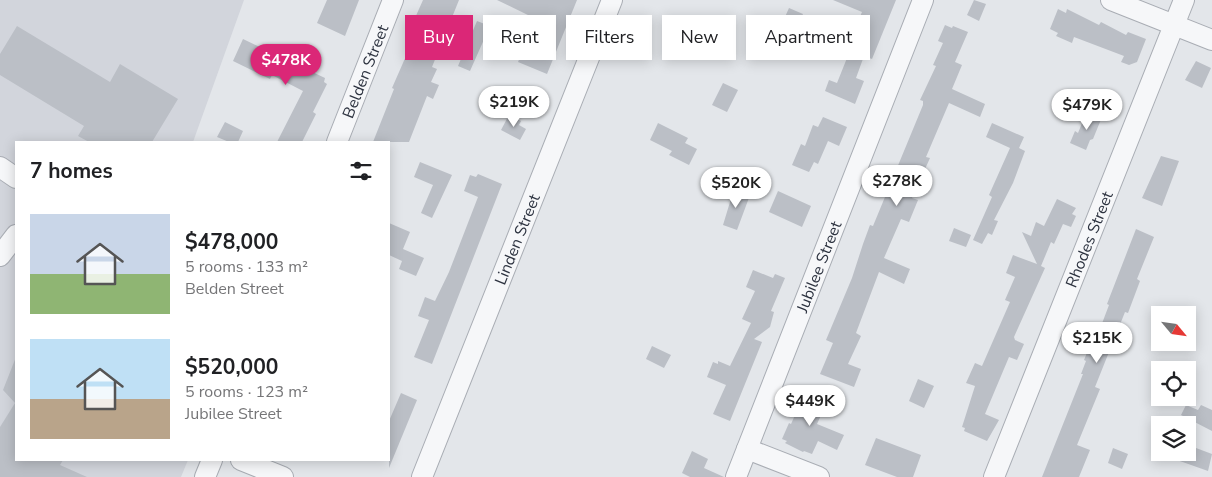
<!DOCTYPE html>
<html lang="en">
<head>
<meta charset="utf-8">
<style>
	:root { --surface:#fff; --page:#f2f2f2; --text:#202124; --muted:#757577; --accent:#db2777 }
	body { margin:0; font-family:"Nunito Sans",sans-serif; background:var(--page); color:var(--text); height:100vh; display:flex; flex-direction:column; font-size:19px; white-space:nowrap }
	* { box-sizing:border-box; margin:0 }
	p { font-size:16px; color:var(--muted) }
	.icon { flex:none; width:28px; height:28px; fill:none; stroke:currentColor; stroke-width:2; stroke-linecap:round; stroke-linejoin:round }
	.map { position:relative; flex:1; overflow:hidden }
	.sheet { position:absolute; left:15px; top:141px; width:375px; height:320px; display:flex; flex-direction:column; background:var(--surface); border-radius:0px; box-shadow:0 2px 12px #0003 }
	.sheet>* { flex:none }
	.guide { position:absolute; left:405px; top:15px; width:475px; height:45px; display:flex; gap:10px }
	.needle { width:32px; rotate:119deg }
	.tools { position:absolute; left:1151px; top:306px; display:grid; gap:10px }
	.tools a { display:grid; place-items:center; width:45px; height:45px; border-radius:0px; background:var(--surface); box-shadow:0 2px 12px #0003; font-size:25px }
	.price { position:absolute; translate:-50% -42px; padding:0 11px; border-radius:18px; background:#fff; color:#222; font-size:16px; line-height:32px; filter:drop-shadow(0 1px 2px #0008) }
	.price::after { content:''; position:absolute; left:50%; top:30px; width:15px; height:11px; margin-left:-8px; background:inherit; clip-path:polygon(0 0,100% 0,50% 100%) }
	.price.selected { background:var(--accent); color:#fff }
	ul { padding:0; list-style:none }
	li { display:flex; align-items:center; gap:15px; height:125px; padding:0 15px }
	li span { display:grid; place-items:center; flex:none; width:140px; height:100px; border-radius:0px; color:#555 }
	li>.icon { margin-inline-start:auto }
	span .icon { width:60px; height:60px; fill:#fffc; stroke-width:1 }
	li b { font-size:21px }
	h2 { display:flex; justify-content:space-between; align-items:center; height:60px; padding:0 15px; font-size:21px }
	.tag { padding:0 18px; border-radius:0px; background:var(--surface); box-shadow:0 2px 12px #0003; font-size:18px; line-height:45px }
	.tag.selected { background:var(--accent); color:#fff }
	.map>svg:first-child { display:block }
	.built { fill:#d2d5dc }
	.building { fill:#bbbfc6 }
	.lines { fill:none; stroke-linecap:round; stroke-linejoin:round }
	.minor-casing { stroke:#a9adb4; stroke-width:22 }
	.minor { stroke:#f6f7f9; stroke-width:20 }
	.labels { text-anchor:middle; stroke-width:4.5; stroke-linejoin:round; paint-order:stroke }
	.street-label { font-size:16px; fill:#2d3340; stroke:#f3f5f7 }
</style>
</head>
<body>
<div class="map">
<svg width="1212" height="477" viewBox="0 0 1212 477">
	<rect width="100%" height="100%" fill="#e3e6ea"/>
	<path class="built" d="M0,0h244l-51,142h-177v318h172l-7,17h-181z"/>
	<path class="building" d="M327,0h32l-14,36 -28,-13z
		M423,0h36l-27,67 5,2 -6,13 8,3 -6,14 -6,-3 -18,46h-36l21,-53 -2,-1 25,-57 -6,-4z
		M497,0h80l-30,74 -29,-12 13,-31 -4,-3 5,-11z
		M833,0h63l-24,59 -8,-3 -8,22 8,3 -9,23 -30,-13 4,-11 8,3 12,-30 -4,-3 17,-38z
		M974,0l12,4 -7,17 -12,-6z
		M789,8l14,6 -9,21 -14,-7z
		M1058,9l8,4 1,-4 32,16 2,-3 25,13 2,-3 18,7 -9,23 -8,3 -8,-3 3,-6 -50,-19 -2,6 -16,-7 2,-3 -8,-4z
		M477,21l13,5 -20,45 -12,-5z
		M945,25l7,3 1,-2 15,6 -13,30 7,3 -10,24 33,15 -5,13 -31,-14 -23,54 4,1 -18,40 6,2 -9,22 -8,-3 -17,39 26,11 -6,15 -25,-12 -23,61 5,3 -13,28 13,5 -7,18 -34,-13 13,-31 -7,-3 26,-62 11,-34 7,-19 3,1 50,-121v-4l-3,-1 16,-34 -3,-1 10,-22 -5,-2z
		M17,26l93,56 10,-18 58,35 -26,43h-63l-11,-6 6,-10 -84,-51v-21z
		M243,39l82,39 -1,4 3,2 -14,28 3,2 -14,28h-25l26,-51 -31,-16 -2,4 -37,-18z
		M1196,61l15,7 -9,20 -17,-8z
		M723,83l15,7 -11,22 -15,-7z
		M1087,111l15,6 -9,22 -3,1 -4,10 -16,-7 5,-12 3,2z
		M509,115l12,6 -2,4 7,4 -6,11 -19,-10z
		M823,117l24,10 -8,19 -11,-5 -10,23 -4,-2 -5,10 -17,-7 9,-21 4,2 8,-21 5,2z
		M225,122l18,9 -5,11h-9l-12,-5z
		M658,123l30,15 -3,5 12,6 -8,16 -20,-10 3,-4 -22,-11z
		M992,123l32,14 -5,11 6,3 -12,32 -19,37 4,1 -6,14 -4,-2 -6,11 -9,-4 19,-43 -3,-2 21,-47 -24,-11z
		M1161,156l18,5 -17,45 -20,-8z
		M420,162l32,13 -20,43 -11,-5 12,-28 -19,-8z
		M478,174l24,10 -70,180 -18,-7 15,-37 -11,-4 7,-19 10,4 14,-29 29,-75 -14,-6 6,-16 6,2z
		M734,189l16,6 -13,35 -14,-5z
		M778,191l33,15 -9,21 -33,-15z
		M1057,199l19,9 -4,6 4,2 -5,11 -8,-3 -9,20 -3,-2 -10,24 4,2 -31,69 1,3 9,4 -7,16 -8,-3 -24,57 14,6 -12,21 -23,-10 1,-3 -3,-1 13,-41 -9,-3 9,-20 7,3 28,-64 -5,-2 10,-23 -9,-4 7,-18 24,9 -15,-32 9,4 5,-14 8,4z
		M389,223l21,9 -7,17 21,9 -8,18 -17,-7 3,-8 -13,-6z
		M954,228l17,7 -5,12 -17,-6z
		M1136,229l18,8 -17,42 3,2 -12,32 -3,-1 -30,75 5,2 -23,56 13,5 -11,27h-37l41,-103h-2l5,-13 -2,-1 11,-27 3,1 11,-29 -2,-1z
		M753,270l20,8 2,-4 10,4 -14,33 3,1 -4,15 -16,12 8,3 -32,79 -17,-7 13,-29 -19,-8 6,-15 5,2v-3l12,5 21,-43 -9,-4 13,-28 -9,-4z
		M652,346l19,9 -7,13 -18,-9z
		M16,357v103h47l-3,5 27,12h-87v-50l15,-24 -12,-13z
		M918,379l16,7 -10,22 -15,-7z
		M401,393l16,7 -28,68v-47z
		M805,393l22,9 -10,22 27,11 -7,15 -19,-9 -6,13 -8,-3 -1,1 -18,-9 2,-2 -5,-2 7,-16 2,1z
		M1186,405l12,5 3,-5 11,5v21l-31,-16z
		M876,438l45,17 -8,22h-16l-32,-12z
		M1188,445l24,9 -4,17 -48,-17 28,-2z
		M1113,448l15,6 -6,15 -14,-6z
		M692,451l16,8 -4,9 20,9h-34l-8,-4z"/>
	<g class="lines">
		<g class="minor-casing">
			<g id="minor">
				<path d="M1111,0l101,40"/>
				<path id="s1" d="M337,142l56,-142"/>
				<path d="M0,167l16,11"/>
				<path d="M0,256l16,-21"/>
				<path d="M747,449l72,28"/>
				<path d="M241,460l42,17"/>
				<path d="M205,477l7,-17"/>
				<path id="s2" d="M422,477l190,-477"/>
				<path id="s3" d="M736,477l187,-477"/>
				<path id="s4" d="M994,477l190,-477"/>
			</g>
		</g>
		<use href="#minor" class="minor"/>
	</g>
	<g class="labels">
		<g class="street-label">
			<text dy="6" stroke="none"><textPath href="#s1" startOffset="76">Belden Street</textPath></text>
			<text dy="6" stroke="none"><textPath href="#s2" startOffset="256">Linden Street</textPath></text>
			<text dy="6" stroke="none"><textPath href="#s4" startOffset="256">Rhodes Street</textPath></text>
			<text dy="6" stroke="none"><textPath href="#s3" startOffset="226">Jubilee Street</textPath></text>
		</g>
	</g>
</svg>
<div class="tools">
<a><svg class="needle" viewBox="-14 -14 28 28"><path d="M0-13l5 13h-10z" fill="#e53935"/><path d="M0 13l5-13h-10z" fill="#757577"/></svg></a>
<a><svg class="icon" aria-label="locate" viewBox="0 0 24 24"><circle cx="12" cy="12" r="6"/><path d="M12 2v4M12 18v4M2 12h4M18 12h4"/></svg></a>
<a><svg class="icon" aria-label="layers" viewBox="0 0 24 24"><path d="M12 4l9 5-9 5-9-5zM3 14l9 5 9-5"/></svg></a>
</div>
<b class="price selected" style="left:286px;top:86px">$478K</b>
<b class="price" style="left:514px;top:128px">$219K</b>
<b class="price" style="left:1087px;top:131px">$479K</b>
<b class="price" style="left:897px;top:207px">$278K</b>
<b class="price" style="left:736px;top:209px">$520K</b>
<b class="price" style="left:1097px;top:364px">$215K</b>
<b class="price" style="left:810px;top:427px">$449K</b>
<div class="guide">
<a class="tag selected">Buy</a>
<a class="tag">Rent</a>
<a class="tag">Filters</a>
<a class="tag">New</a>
<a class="tag">Apartment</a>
</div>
<section class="sheet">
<h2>7 homes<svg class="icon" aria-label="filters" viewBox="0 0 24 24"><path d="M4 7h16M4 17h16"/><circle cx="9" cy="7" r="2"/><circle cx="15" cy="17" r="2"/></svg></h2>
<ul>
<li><span style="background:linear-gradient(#c9d6e8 60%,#8fb573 0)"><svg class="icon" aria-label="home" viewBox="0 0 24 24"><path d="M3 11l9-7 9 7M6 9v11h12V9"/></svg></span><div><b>$478,000</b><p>5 rooms · 133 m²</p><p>Belden Street</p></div></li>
<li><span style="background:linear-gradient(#bfe0f5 60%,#b9a48a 0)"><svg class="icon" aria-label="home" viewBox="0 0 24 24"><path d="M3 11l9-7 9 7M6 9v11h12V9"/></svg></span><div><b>$520,000</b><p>5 rooms · 123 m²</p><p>Jubilee Street</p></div></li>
</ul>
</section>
</div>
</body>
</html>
